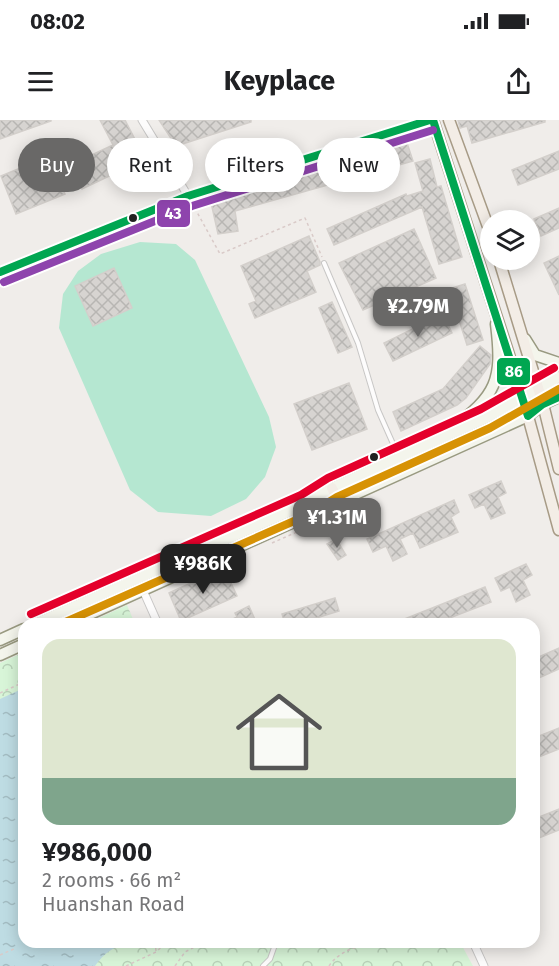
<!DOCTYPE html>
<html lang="en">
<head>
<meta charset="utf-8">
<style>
	:root { --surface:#fff; --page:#f2f2f2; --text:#202124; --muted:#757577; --line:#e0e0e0; --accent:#696867 }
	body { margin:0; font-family:"Fira Sans",sans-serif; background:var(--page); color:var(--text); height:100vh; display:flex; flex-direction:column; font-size:22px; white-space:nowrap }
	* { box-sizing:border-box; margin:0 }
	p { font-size:20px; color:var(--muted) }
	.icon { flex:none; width:33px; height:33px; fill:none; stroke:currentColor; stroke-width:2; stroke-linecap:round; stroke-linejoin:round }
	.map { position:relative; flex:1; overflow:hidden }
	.details { position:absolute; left:18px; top:498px; width:522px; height:330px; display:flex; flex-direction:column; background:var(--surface); border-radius:18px; box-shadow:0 3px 15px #0003 }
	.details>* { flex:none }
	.hud { position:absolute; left:18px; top:18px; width:524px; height:54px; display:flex; gap:12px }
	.fabs { position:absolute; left:480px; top:90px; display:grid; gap:12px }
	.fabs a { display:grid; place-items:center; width:60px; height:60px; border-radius:50%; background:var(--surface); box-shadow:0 3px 15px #0003; font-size:30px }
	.price { position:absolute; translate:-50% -51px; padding:0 14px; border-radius:12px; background:var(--accent); color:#fff; font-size:20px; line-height:39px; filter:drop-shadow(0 2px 3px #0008) }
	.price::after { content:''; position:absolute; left:50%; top:36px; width:18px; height:14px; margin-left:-9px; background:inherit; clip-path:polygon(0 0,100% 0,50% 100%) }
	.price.active { background:#222; color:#fff }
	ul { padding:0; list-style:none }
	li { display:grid; align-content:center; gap:12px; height:318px; padding:0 24px }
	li+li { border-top:2px solid var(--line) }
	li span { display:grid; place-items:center; height:186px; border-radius:18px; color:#555 }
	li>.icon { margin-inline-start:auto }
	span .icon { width:108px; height:108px; fill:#fffc; stroke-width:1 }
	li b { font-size:26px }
	.pill { padding:0 21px; border-radius:27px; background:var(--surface); box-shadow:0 3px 15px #0003; font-size:21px; line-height:54px }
	.pill.active { background:var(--accent); color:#fff }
	.status { display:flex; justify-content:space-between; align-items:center; height:42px; padding:0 30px; background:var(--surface); direction:ltr }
	.status svg { height:16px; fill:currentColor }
	header { display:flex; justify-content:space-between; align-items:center; height:78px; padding:0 24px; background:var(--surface); font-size:27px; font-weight:700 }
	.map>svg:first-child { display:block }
	.park { fill:url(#park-crowns) }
	.pitch { fill:#b5e7d1 }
	.water { fill:url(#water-ripples) }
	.building { fill:url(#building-cross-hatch); stroke:#d3cfcb; stroke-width:1.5 }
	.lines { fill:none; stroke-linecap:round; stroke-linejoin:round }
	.service-casing { stroke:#c8c7c6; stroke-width:6 }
	.minor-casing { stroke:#c8c7c6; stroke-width:9 }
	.tertiary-casing { stroke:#c8c7c6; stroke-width:11 }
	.secondary-casing { stroke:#999a81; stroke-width:13 }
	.primary-casing { stroke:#a79b86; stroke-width:13 }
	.path { stroke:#d9cac8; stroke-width:1.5; stroke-dasharray:3 3; stroke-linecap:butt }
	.service { stroke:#fdfcfc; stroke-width:4 }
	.minor { stroke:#fdfcfc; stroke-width:7 }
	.tertiary { stroke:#fdfcfc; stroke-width:9 }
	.secondary { stroke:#f4f5ec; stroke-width:10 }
	.primary { stroke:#f3ede6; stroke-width:10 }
	.bus-1-casing { stroke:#fff; stroke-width:12 }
	.bus-2-casing { stroke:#fff; stroke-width:12 }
	.bus-3-casing { stroke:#fff; stroke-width:12 }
	.bus-4-casing { stroke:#fff; stroke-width:12 }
	.bus-1 { stroke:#00a651; stroke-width:8 }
	.bus-2 { stroke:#d79205; stroke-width:8 }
	.bus-3 { stroke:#e4002b; stroke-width:8 }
	.bus-4 { stroke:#8e44ad; stroke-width:8 }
	.bus-dot { fill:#212121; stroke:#fff; stroke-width:2 }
	.line-badge { stroke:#fff; stroke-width:2 }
	.badge-label { font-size:16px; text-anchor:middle; font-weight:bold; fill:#fff }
</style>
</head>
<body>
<div class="status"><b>08:02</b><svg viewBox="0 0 49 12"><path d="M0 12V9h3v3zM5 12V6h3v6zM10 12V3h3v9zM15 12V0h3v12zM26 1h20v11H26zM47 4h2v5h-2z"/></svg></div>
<header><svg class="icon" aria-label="menu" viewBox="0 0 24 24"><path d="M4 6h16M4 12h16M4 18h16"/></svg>Keyplace<svg class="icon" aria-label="share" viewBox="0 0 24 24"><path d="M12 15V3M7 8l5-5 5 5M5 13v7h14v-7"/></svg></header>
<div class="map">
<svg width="559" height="846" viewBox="0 0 559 846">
	<defs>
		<pattern id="park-crowns" width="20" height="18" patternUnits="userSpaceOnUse" patternTransform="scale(1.5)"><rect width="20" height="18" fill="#d8f5d8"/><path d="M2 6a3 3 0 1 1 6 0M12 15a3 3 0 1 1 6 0" fill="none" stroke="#b9d2b9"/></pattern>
		<pattern id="water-ripples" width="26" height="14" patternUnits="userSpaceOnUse" patternTransform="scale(1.5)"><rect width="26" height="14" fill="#bedce3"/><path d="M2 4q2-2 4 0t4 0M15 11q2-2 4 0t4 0" fill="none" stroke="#a3bcc2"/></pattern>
		<pattern id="building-cross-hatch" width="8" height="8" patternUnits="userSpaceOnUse" patternTransform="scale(1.5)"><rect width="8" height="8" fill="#d7d4d1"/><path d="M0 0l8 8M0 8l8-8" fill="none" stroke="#b8b6b3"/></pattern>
	</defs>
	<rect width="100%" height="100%" fill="#f0edea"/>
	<path class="park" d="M127,485l8,19h-49z
		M24,532v290h436l13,24h-473v-303z"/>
	<path class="pitch" d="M140,122l36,2 19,16 74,157 7,30 -11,30 -19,22 -35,17 -53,-4 -28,-22 -71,-162 4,-34 15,-23 23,-17z"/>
	<path class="water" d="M24,568v254h117c-21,1 -34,7 -46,24h-95v-267z"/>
	<path class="building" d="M0,0h51v1l-51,18z
		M100,0h25l17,33 -6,4 3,5 -57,27 -12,-24 43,-20z
		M159,0h92v2l-75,24z
		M458,0h87v2l-73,21 -5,-17 -7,2z
		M407,23l6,18 -178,50 3,20 -20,3 -8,-36z
		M559,31v18l-41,16 -6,-15z
		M50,36l15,38 -49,20 -15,-38z
		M430,39l7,28 4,-1 21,71 -23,7 -17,-57 -88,38 -7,-16 79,-35 1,2 16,-5 -8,-28z
		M559,88v20l-18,8 -7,-17z
		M414,109l22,49 -73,32 -24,-47z
		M309,116l11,26v3l-13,6 9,21 -61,26 -6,-14 7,-3 -15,-35z
		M559,136v39l-15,-32z
		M114,148l18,40 -39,18 -18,-40z
		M465,164l18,56 -16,5 -18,-56z
		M332,182l20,45 -14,6 -19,-45z
		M443,194l9,19 -59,28 -9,-18z
		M480,226l11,9 -1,9 -24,34 -9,7 -56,26 -8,-19 50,-23z
		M349,263l18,46 -55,21 -18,-46z
		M501,361l5,12 -8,4 7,16 -14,6 -7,-15 -9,4 -6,-13z
		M454,380l5,12 -8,5 7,15 -38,16 -7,-15 -13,6 7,15 -14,7 -7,-15 -13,6 -6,-13z
		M336,419l10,16 -8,5 -11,-16z
		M526,444l6,11 -9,5 7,15 -14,7 -6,-15 -9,4 -6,-13z
		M224,448l13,28 -56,25 -12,-28z
		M485,467l6,15 -57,22h-42z
		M335,478l4,13 -42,13h-12l-3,-10z
		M249,486l8,18h-34l14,-7 -2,-4z
		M559,528v21l-25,11v-21z
		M559,608v21l-25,10v-21z
		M559,689v21l-25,10v-21z"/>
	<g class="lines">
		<g class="service-casing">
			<path id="service" d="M324,143l34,80 20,67 20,45
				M263,846l7,-7 6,-17"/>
		</g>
		<g class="minor-casing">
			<path id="minor" d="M142,0l46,76
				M142,468l16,36
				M473,822l11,24"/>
		</g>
		<g class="tertiary-casing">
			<path id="tertiary" d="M0,152l188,-76 242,-76"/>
		</g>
		<g class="secondary-casing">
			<path id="secondary" d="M525,219l10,16 24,8
				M450,309c47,-33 53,-49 46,-105
				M35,504l271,-120 26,-16 154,-70 73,-41
				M68,504l460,-208 15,-12 16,-7
				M0,520l24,-11
				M0,535l24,-11"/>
		</g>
		<g class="primary-casing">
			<path id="primary" d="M433,0l90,278 36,132
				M449,0l41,112
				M499,140l44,144 16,65
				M332,368l7,15"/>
		</g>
		<path class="path" d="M192,83l28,51 85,-36 17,39
			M272,423l34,-15
			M0,573l24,-11
			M155,822l1,9
			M449,822l8,3 8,-1
			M0,835l16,-7
			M126,846l30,-14 11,-10
			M175,846l10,-14 19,-10
			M329,846c11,-16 29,-20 48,-24"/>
		<use href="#service" class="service"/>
		<use href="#minor" class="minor"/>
		<use href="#tertiary" class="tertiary"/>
		<use href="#secondary" class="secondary"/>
		<use href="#primary" class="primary"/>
		<g class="bus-1-casing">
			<path id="bus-1" d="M433,0l95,296 15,-12 16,-7
				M0,152l188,-76 242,-76"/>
		</g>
		<g class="bus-2-casing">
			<path id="bus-2" d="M61,504l249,-110 27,-17 153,-69 69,-39"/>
		</g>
		<g class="bus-3-casing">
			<path id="bus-3" d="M31,494l270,-119 27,-17 153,-69 73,-41"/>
		</g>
		<g class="bus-4-casing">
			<path id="bus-4" d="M4,162l188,-76 241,-76"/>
		</g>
		<use href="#bus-1" class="bus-1"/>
		<use href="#bus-2" class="bus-2"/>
		<use href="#bus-3" class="bus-3"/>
		<use href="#bus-4" class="bus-4"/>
	</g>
	<g class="bus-dot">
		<circle cx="133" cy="98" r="5"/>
		<circle cx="374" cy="337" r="5"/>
	</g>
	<g class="line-badge">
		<rect x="156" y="79" width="35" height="29" rx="6" fill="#8e44ad"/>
		<rect x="496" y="237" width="35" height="29" rx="6" fill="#00a651"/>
	</g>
	<g class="badge-label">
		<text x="173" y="99">43</text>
		<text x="514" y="257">86</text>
	</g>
</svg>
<div class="fabs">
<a><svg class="icon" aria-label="layers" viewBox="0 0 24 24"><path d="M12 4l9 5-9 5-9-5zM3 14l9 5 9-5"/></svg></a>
</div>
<b class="price" style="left:418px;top:218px">¥2.79M</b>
<b class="price" style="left:337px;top:429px">¥1.31M</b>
<b class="price active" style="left:203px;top:475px">¥986K</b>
<div class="hud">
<a class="pill active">Buy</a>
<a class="pill">Rent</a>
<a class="pill">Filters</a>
<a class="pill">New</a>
</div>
<section class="details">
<ul>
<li><span style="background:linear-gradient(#dfe7d0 75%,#7fa58c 0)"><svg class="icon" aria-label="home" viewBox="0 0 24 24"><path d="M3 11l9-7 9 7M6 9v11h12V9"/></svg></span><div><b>¥986,000</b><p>2 rooms · 66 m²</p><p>Huanshan Road</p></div></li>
</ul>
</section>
</div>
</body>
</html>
